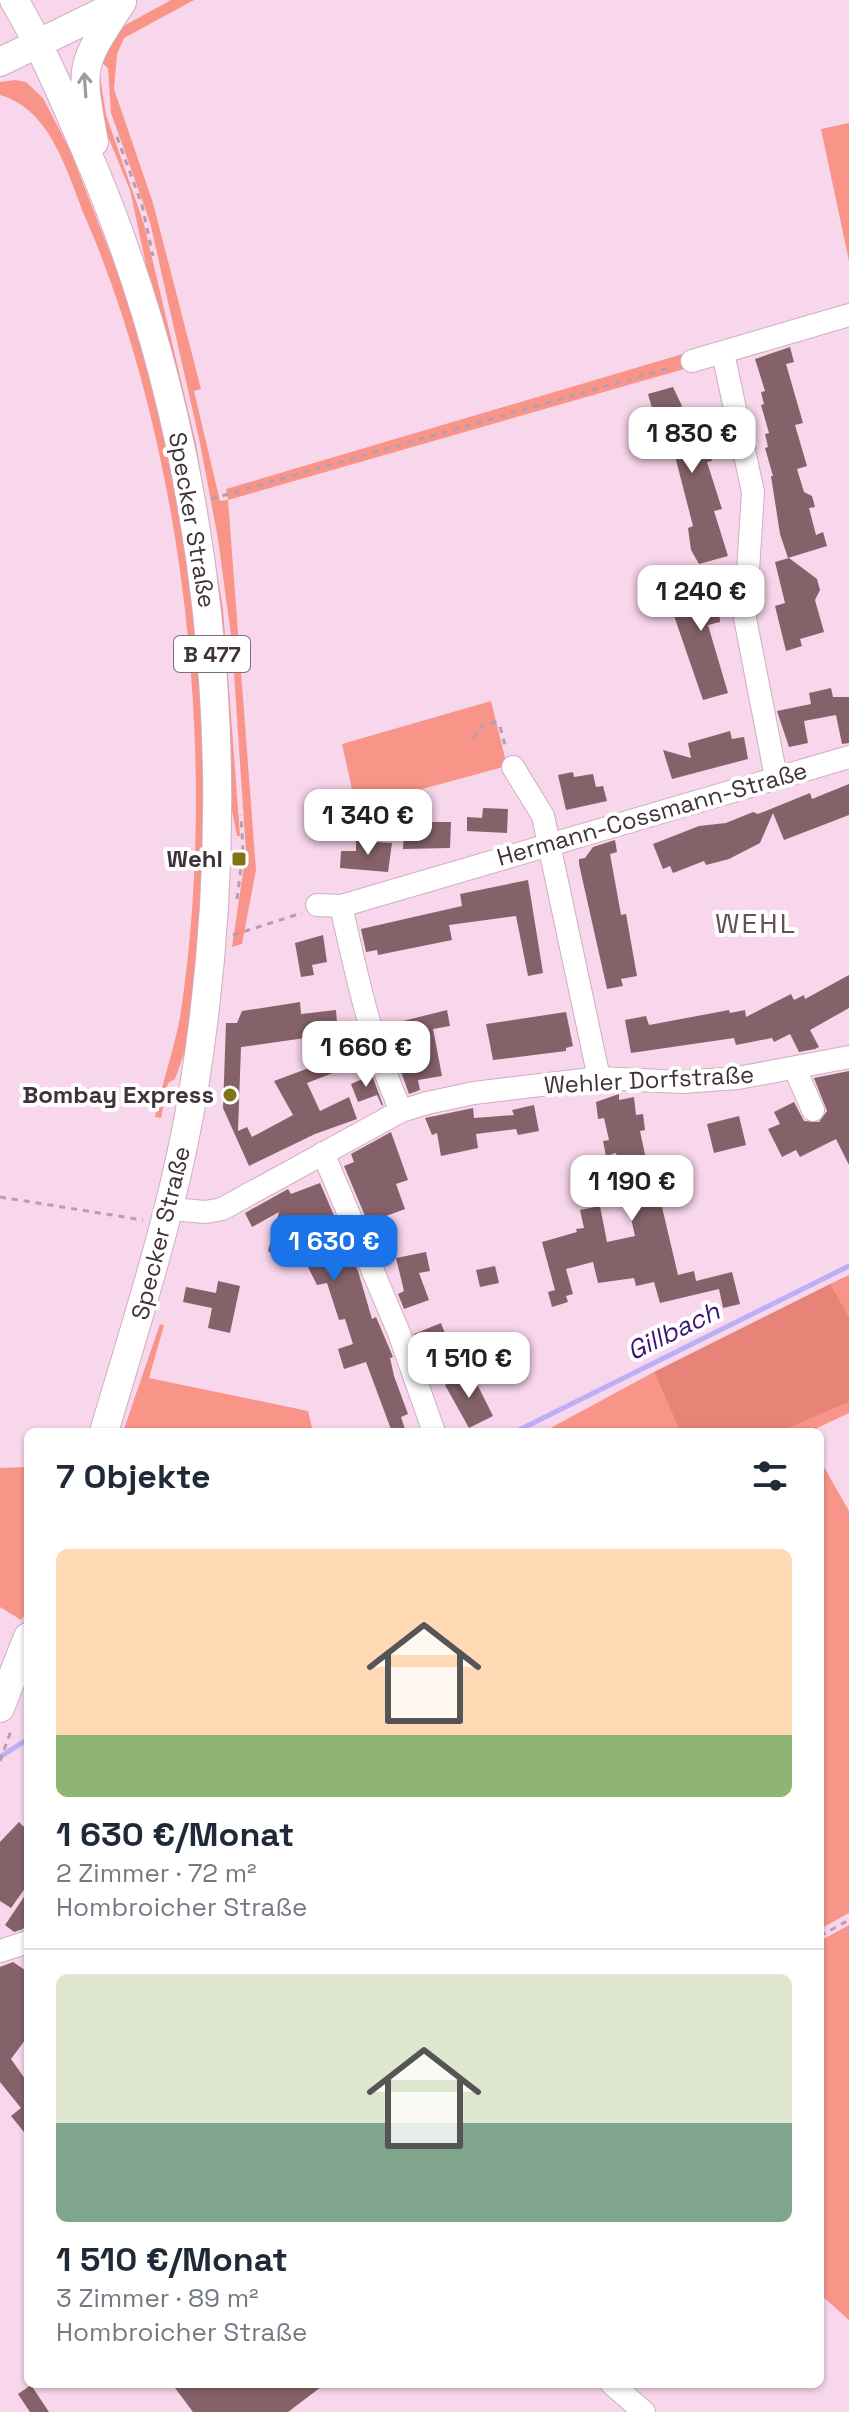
<!DOCTYPE html>
<html lang="de">
<head>
<meta charset="utf-8">
<style>
	:root { --surface:#fff; --page:#f6f6f7; --text:#1f2937; --muted:#747a83; --line:#e0e1e3; --accent:#1a73e8 }
	body { margin:0; font-family:"Space Grotesk",sans-serif; background:var(--page); color:var(--text); height:100vh; display:flex; flex-direction:column; font-size:30px; white-space:nowrap }
	* { box-sizing:border-box; margin:0 }
	p { font-size:26px; color:var(--muted) }
	.icon { flex:none; width:44px; height:44px; fill:none; stroke:currentColor; stroke-width:2; stroke-linecap:round; stroke-linejoin:round }
	.map { position:relative; flex:1; overflow:hidden }
	.side { position:absolute; left:24px; top:1428px; width:800px; height:960px; display:flex; flex-direction:column; background:var(--surface); border-radius:12px; box-shadow:0 2px 6px #0004 }
	.side>* { flex:none }
	.price { position:absolute; translate:-50% -68px; padding:0 18px; border-radius:16px; background:#fff; color:#222; font-size:26px; line-height:52px; filter:drop-shadow(0 2px 4px #0008) }
	.price::after { content:''; position:absolute; left:50%; top:48px; width:24px; height:18px; margin-left:-12px; background:inherit; clip-path:polygon(0 0,100% 0,50% 100%) }
	.price.selected { background:var(--accent); color:#fff }
	ul { padding:0; list-style:none }
	li { display:grid; align-content:center; gap:16px; height:424px; padding:0 32px }
	li+li { border-top:2px solid var(--line) }
	li span { display:grid; place-items:center; height:248px; border-radius:12px; color:#555 }
	li>.icon { margin-inline-start:auto }
	span .icon { width:144px; height:144px; fill:#fffc; stroke-width:1 }
	li b { font-size:34px }
	h2 { display:flex; justify-content:space-between; align-items:center; height:96px; padding:0 32px; font-size:34px }
	.map>svg:first-child { display:block }
	.green { fill:#f99588 }
	.forest { fill:#e78477 }
	.lines { fill:none; stroke-linecap:round; stroke-linejoin:round }
	.stream { stroke:#bcaff6; stroke-width:5 }
	.building { fill:#85626a; fill-rule:evenodd }
	.minor-casing { stroke:#ceaec2; stroke-width:24 }
	.major-casing { stroke:#ceaec2; stroke-width:30 }
	.path { stroke:#b89dae; stroke-width:3; stroke-dasharray:6 6; stroke-linecap:butt }
	.minor { stroke:#fff; stroke-width:22 }
	.major { stroke:#fff; stroke-width:28 }
	.oneway { stroke:#9f989c }
	.poi-dot { fill:#807315; stroke:#fff; stroke-width:3 }
	.labels { text-anchor:middle; stroke-width:8; stroke-linejoin:round; paint-order:stroke }
	.shield { fill:#fff; stroke:#797075; stroke-width:2 }
	.shield-label { font-size:22px; font-weight:bold; fill:#3f323a }
	.street-label { font-size:24px; fill:#3f323a; stroke:#fff }
	.poi-label { font-size:24px; font-weight:bold; fill:#3f323a; stroke:#fff; text-anchor:end }
	.water-label { font-size:26px; font-style:italic; fill:#3a1479; stroke:#fff }
	.quarter-label { font-size:28px; letter-spacing:2px; fill:#694d5f; stroke:#fff }
</style>
</head>
<body>
<div class="map">
<svg width="849" height="2412" viewBox="0 0 849 2412">
	<rect width="100%" height="100%" fill="#f8d6eb"/>
	<path class="green" d="M171,0h23l-70,38 -7,16 -3,35 39,114 48,186 -7,2 26,110 8,-1 -2,-11 460,-136 5,14 -463,133 28,370 -14,74 -10,3 14,-95 -14,-209 -14,-104 -18,-96 -50,-221 -39,-109 -3,-45 -12,-10 24,-30z
		M100,76l6,39 38,109 52,220 27,165 17,227h-3l-6,-30 -80,-518 -21,-98 -33,-80z
		M15,80l11,2 17,16 27,52 61,157 40,146 35,252v191l-19,149 -12,34 -7,4 -7,35 -6,-1c7,-34 19,-67 25,-100 39,-251 6,-565 -94,-798 -19,-46 -34,-109 -86,-124v-13z
		M849,123v138l-28,-132z
		M491,701l16,65 -151,41 -14,-63z
		M849,1275v42l-2,1 -17,-34z
		M160,1324l4,1 -15,53 159,33 5,21h-190z
		M654,1372l26,60h-137z
		M849,1402v11l-40,19h-29z
		M820,1460l29,51v402l-29,16z
		M28,1467v144l-7,9 -21,-13v-139z
		M849,1925v395l-29,-26v-353z"/>
	<path class="forest" d="M830,1284l19,33v85l-69,30h-100l-26,-60z"/>
	<g class="lines">
		<path class="stream" d="M515,1432l334,-166
			M0,1757l28,-18"/>
	</g>
	<path class="building" d="M790,347l4,15 -8,2 17,59 -8,2 12,41 -10,3 7,23 8,4 3,11 -6,1 7,27 7,-3 4,14 -39,12 -8,-24 -9,-58h2l-8,-28 3,-1 -3,-13 4,-1 -8,-28 3,-1 -3,-12 4,-1 -10,-32z
		M673,387l9,19 -2,3 7,24 16,-5 2,8 4,-1 5,17 -4,1 2,8 -5,1 15,47 -8,2 14,45 -29,8 -8,-14 -3,-22 5,-2 -18,-70 -9,-25 -7,2 -11,-39z
		M789,558l28,21 3,11 -5,10 9,32 -24,7 2,7 -16,5 -11,-45 10,-3 -10,-41z
		M700,576l15,9 4,12 1,25 -12,3 20,68 -25,7 -31,-90 9,-3 -4,-24z
		M831,688l2,9h16v46l-7,1 -6,-29 -32,6 4,22 -19,4 -12,-36 34,-7 -2,-11z
		M730,731l2,8 12,-2 4,22 -76,20 -9,-29 28,8 -3,-15z
		M573,772l1,5 19,-3 3,13 7,-1 4,15 -41,9 -8,-35z
		M849,784v31l-65,25 -11,-27 -13,30 -31,16 -23,6 -2,-4 -31,12 -3,-7 -7,3 -10,-25 46,-18 27,-3 27,-11 5,2 52,-21 2,6z
		M483,808l25,1 -1,24 -40,-2v-14l15,1z
		M423,822h28l-1,26 -47,1 1,-16 15,1z
		M615,840l2,12 -7,2 11,61 5,-1 11,62 -16,3 2,7 -16,3 -28,-125v-5l6,-1 8,-11z
		M356,841l36,2 -4,29 -48,-4 1,-17h15z
		M528,880l15,93 -15,3 -12,-60 -67,9 3,15 -74,15 -1,-5 -11,2 -5,-23 101,-23 -2,-12z
		M323,935l4,27 -15,3 2,10 -13,2 -6,-34z
		M849,975v33l-39,22 9,17 -4,2 -16,3 -9,-18 -16,8 -2,-4 -36,7 -2,-7 -103,15 -6,-33 21,-4 3,9 80,-15 1,3 15,-3 1,7 45,-23 3,6 10,-5 1,4z
		M300,1002l1,12 35,-4 1,13 17,-2 2,21 -16,2 3,25 -36,14 13,28 29,-14 8,22 -42,15 -66,32 -26,-58 3,-85h11l5,-12zM305,1038l4,30 -35,13 19,34 -41,22 -5,-10 -9,4 3,-84z
		M447,1010l3,16 -17,3 9,47 -24,4 2,10 -11,4 -20,-56 17,-5 -3,-12z
		M566,1012l7,34 -7,2v3l-73,9 -7,-36z
		M849,1071v94l-13,-26 -36,18 -4,-7 -14,7 -14,-28 12,-5 -6,-12 20,-10 10,19 15,1 8,-11 -13,-33z
		M372,1075l11,30 -1,1 -5,-11 -19,7 -7,-18z
		M619,1094v6l15,-3 2,18 7,-1 2,16 -5,1 7,33 4,-1 2,6 32,-8 6,20 -33,9 20,85 16,-4 2,10 36,-9 8,32 -17,4 -4,-19 -59,14 -6,-21 -18,4 -2,-8 -36,5 -5,-21 -27,7 7,25 -7,2 2,6 -16,5 -4,-15 7,-2 -13,-48 35,-10 -1,-3 8,-1 -4,-18 20,-4 7,36 28,-6 -19,-83 -10,3 -3,-15 6,-1 -5,-22 -6,1 -2,-17z
		M534,1105l5,26 -21,4 -2,-6 -40,5 2,14 -37,8 -4,-23 -5,2 -7,-17 48,-10 1,10 40,-3 -2,-5z
		M739,1116l7,29 -32,8 -7,-29z
		M391,1132l17,48 -12,4 9,25 -27,10 17,38 -11,4 -40,-95 10,-4 -3,-8z
		M320,1183l38,88 14,48 4,-2 17,40 -3,1 4,18 14,38 -7,3 5,15h-14l-26,-70 -22,7 -6,-20 15,-5 -8,-25 -6,1 -12,-37 -10,2 -12,-24 -9,4 -4,-9 -8,8 -16,-13 11,-39 -27,15 -7,-14 43,-24 3,5z
		M426,1252l4,19 -11,2 10,27 -25,9 -6,-15 6,-3 -8,-33z
		M495,1266l4,17 -19,4 -4,-17z
		M218,1281l22,5 -10,47 -22,-5 4,-20 -29,-6 3,-15 30,6z
		M441,1323l5,13 -27,11 -5,-13z
		M471,1372l22,44 -24,12 -24,-43z
		M19,1822l9,9v53l-17,24 -11,-7v-59z
		M28,1891v30l-5,8 -9,3 -9,-7z
		M13,1962l15,10v64l-17,23 17,24v54l-17,-21 10,-8 -21,-26v-115z
		M172,2384h153l-37,28h-95z
		M31,2385l18,27h-19l-12,-18z"/>
	<g class="lines">
		<g class="minor-casing">
			<path id="minor" d="M723,353l30,139 -8,126 31,159
				M692,361l157,-46
				M513,767l30,49 56,262
				M317,905l24,1 508,-149
				M341,906c16,71 30,138 60,205
				M795,1069l18,41
				M323,1153l76,180 35,99
				M170,1209l36,3 16,-3 179,-98 26,-8 47,-10 125,-15 83,4 56,-4 111,-21
				M0,1951l28,-9
				M612,2384l32,28"/>
		</g>
		<g class="major-casing">
			<path id="major" d="M14,0c28,47 49,98 71,148 128,295 160,622 109,939 -19,118 -56,230 -90,345
				M0,62l119,-58
				M94,142c-14,-77 -15,-75 28,-140
				M0,1708l28,-71"/>
		</g>
		<path class="path" d="M117,137l25,68 11,51
			M211,499l462,-132
			M473,738l9,-12 13,-4 5,4 6,23
			M237,899l6,-47 -2,-37
			M233,935l69,-22
			M0,1197l143,23
			M0,1761l12,-33
			M820,1936l29,-16"/>
		<use href="#minor" class="minor"/>
		<use href="#major" class="major"/>
	</g>
	<defs><path id="oneway-shaft" d="M-6 0H5M1.5-3L5.5 0L1.5 3" fill="none" stroke-width="1.6" stroke-linecap="round" stroke-linejoin="round" transform="scale(2)"/></defs>
	<use class="oneway" href="#oneway-shaft" transform="translate(85 85) rotate(-94)"/>
	<g class="poi-dot">
		<rect x="231" y="851" width="16" height="16" rx="4"/>
		<circle cx="230" cy="1095" r="8"/>
	</g>
	<g class="labels">
		<rect class="shield" x="174" y="636" width="76" height="36" rx="6"/>
		<g class="shield-label">
			<text x="212" y="662">B 477</text>
		</g>
		<g class="street-label">
			<text transform="translate(192 520) rotate(80)" y="8">Specker Straße</text>
			<text transform="translate(652 814) rotate(-16)" y="8">Hermann-Cossmann-Straße</text>
			<text transform="translate(649 1080) rotate(-3)" y="8">Wehler Dorfstraße</text>
			<text transform="translate(161 1233) rotate(-76)" y="8">Specker Straße</text>
		</g>
		<g class="poi-label">
			<text x="223" y="867">Wehl</text>
			<text x="214" y="1103">Bombay Express</text>
		</g>
		<g class="water-label">
			<text transform="translate(673 1331) rotate(-26)" y="9">Gillbach</text>
		</g>
		<g class="quarter-label">
			<text x="756" y="933">WEHL</text>
		</g>
	</g>
</svg>
<b class="price" style="left:692px;top:475px">1 830 €</b>
<b class="price" style="left:701px;top:633px">1 240 €</b>
<b class="price" style="left:368px;top:857px">1 340 €</b>
<b class="price" style="left:366px;top:1089px">1 660 €</b>
<b class="price" style="left:632px;top:1223px">1 190 €</b>
<b class="price selected" style="left:334px;top:1283px">1 630 €</b>
<b class="price" style="left:469px;top:1400px">1 510 €</b>
<section class="side">
<h2>7 Objekte<svg class="icon" aria-label="filters" viewBox="0 0 24 24"><path d="M4 7h16M4 17h16"/><circle cx="9" cy="7" r="2"/><circle cx="15" cy="17" r="2"/></svg></h2>
<ul>
<li><span style="background:linear-gradient(#ffd9b3 75%,#8fb573 0)"><svg class="icon" aria-label="home" viewBox="0 0 24 24"><path d="M3 11l9-7 9 7M6 9v11h12V9"/></svg></span><div><b>1 630 €/Monat</b><p>2 Zimmer · 72 m²</p><p>Hombroicher Straße</p></div></li>
<li><span style="background:linear-gradient(#dfe7d0 60%,#7fa58c 0)"><svg class="icon" aria-label="home" viewBox="0 0 24 24"><path d="M3 11l9-7 9 7M6 9v11h12V9"/></svg></span><div><b>1 510 €/Monat</b><p>3 Zimmer · 89 m²</p><p>Hombroicher Straße</p></div></li>
</ul>
</section>
</div>
</body>
</html>
